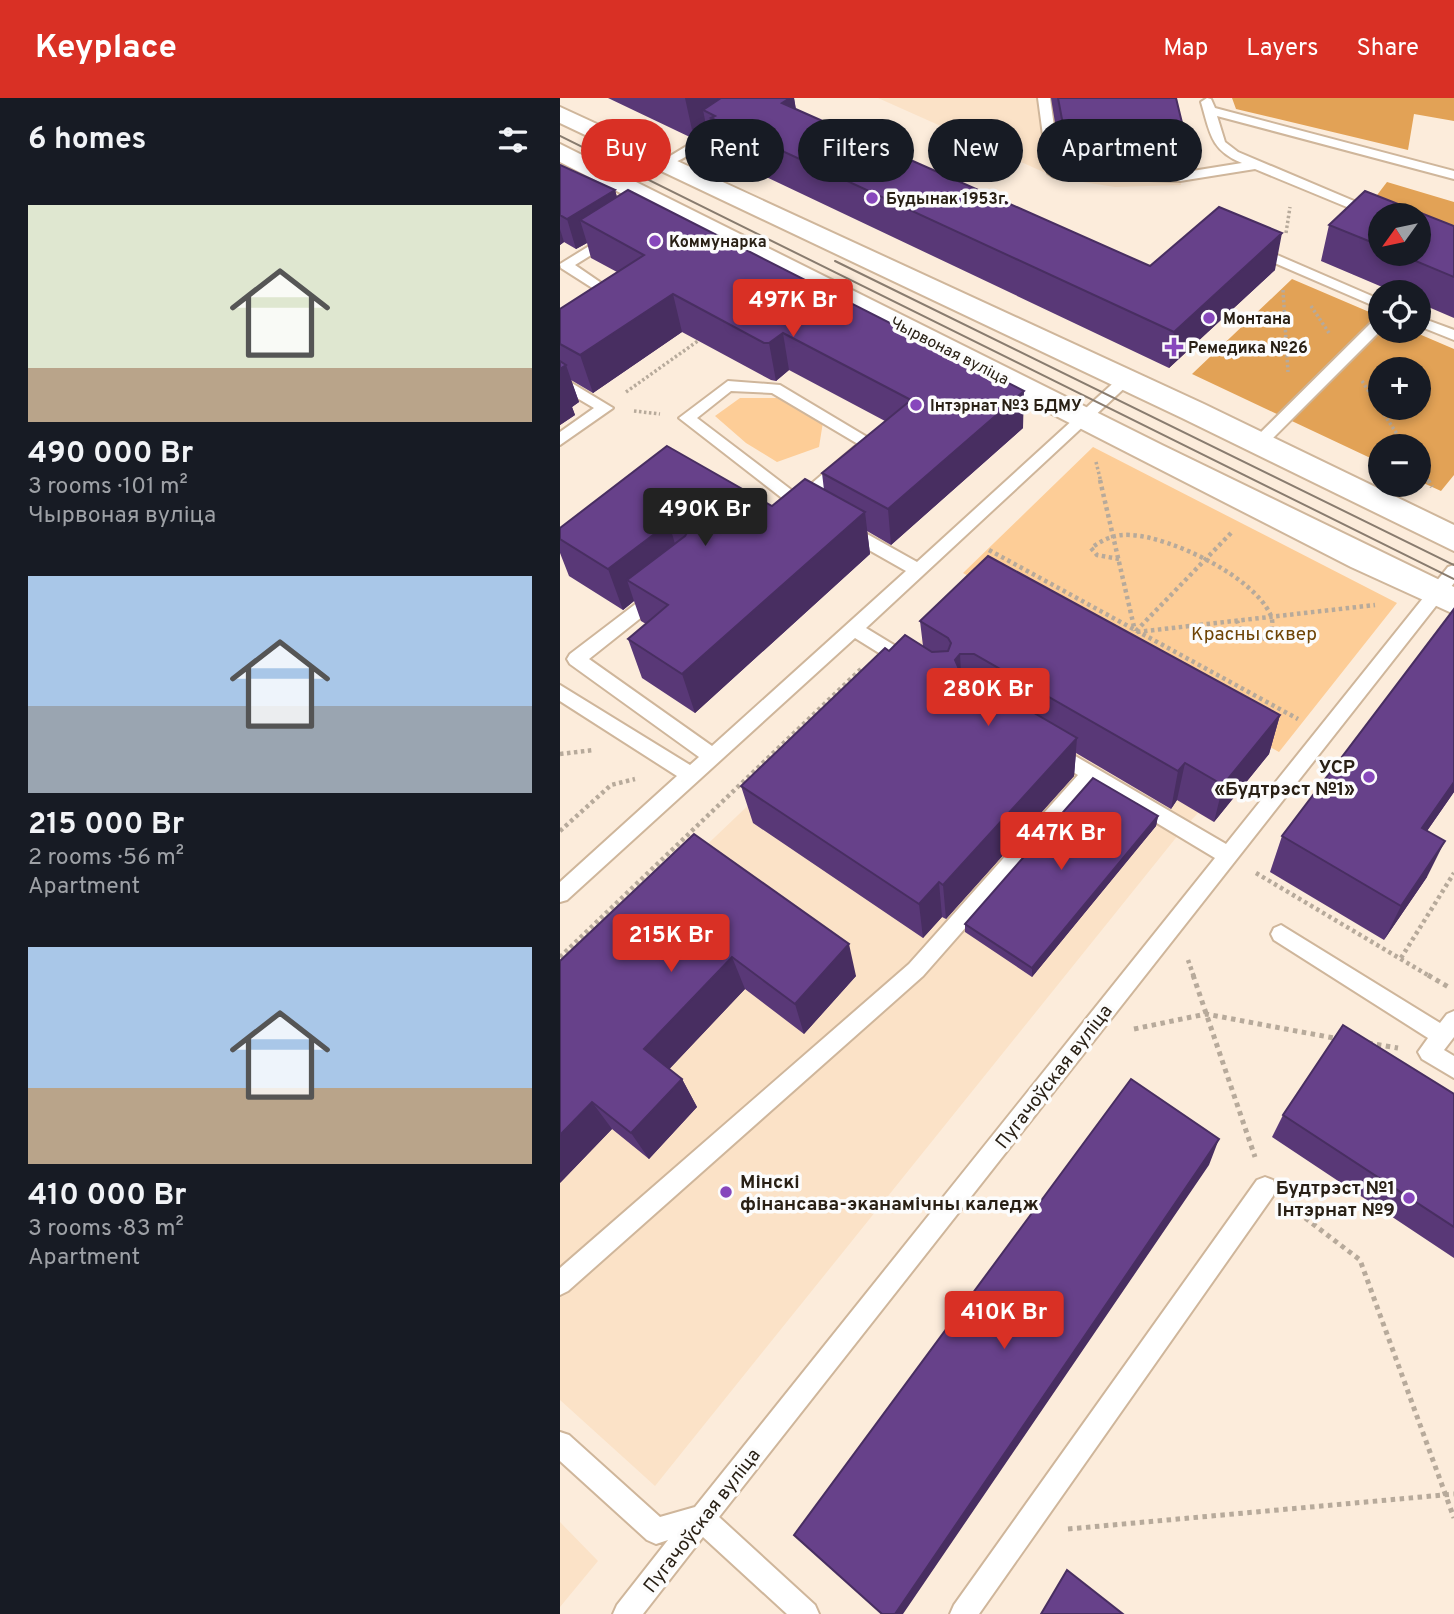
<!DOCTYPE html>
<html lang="en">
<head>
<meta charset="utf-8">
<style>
	:root { --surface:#171b24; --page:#242831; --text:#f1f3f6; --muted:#9ea1a6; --accent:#d93025 }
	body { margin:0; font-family:Overpass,sans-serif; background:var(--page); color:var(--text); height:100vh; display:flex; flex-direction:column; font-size:26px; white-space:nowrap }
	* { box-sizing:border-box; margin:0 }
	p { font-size:23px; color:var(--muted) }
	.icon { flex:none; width:38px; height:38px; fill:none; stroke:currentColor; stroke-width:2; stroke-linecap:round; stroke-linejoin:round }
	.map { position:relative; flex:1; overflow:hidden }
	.sheet { display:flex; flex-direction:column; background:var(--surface); width:560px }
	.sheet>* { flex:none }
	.top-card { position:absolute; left:21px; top:21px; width:665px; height:63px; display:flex; gap:14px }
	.needle { width:46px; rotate:237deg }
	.buttons { position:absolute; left:808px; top:105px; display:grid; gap:14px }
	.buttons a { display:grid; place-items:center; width:63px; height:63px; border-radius:50%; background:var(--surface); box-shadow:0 4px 10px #0003; font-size:35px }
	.price { position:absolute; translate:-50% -60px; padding:0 16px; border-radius:7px; background:var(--accent); color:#fff; font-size:23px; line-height:46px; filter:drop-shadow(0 2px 4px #0008) }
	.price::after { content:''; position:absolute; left:50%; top:42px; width:21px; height:16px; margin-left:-10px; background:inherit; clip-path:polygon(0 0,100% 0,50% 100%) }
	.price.selected { background:#222; color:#fff }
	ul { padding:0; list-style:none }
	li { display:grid; align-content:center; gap:14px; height:371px; padding:0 28px }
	li span { display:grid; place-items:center; height:217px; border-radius:0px; color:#555 }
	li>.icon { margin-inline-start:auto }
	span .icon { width:126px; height:126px; fill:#fffc; stroke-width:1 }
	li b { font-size:30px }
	h2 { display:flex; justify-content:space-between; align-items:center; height:84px; padding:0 28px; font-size:30px }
	.pill { padding:0 24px; border-radius:32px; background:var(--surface); box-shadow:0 4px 10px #0003; font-size:24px; line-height:63px }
	.pill.selected { background:var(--accent); color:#fff }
	header { display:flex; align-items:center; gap:42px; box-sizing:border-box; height:98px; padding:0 35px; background:var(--accent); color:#fff }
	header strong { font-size:33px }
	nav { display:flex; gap:38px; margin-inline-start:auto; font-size:24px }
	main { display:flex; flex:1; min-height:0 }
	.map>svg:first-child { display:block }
	.built { fill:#fbe2c7 }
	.green { fill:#fdcd97 }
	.forest { fill:#e2a256; fill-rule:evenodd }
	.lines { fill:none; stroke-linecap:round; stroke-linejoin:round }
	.lane-casing { stroke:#cfb69b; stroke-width:4 }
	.primary-casing { stroke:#cfb69b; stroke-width:4 }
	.path-far2 { stroke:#b7aa9b; stroke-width:3.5; stroke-dasharray:2.5 2.5; stroke-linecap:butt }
	.path-far1 { stroke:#b7aa9b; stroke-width:4.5; stroke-dasharray:3.5 3.5; stroke-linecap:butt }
	.path { stroke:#b7aa9b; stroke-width:5; stroke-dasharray:4.5 4.5; stroke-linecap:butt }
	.lane { fill:#fff; fill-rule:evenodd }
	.primary { fill:#fff; fill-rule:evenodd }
	.tram { stroke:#897c6f; stroke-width:2 }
	.wall { fill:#593877; fill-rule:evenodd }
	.shaded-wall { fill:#482e61 }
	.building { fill:#67418a; stroke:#482e61; stroke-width:2 }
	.poi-dot { fill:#8747bc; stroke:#fcfcfc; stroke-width:2.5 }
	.labels { text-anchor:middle; stroke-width:7; stroke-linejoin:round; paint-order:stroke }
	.far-poi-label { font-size:16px; font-weight:bold; fill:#292015; stroke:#fcfcfc; text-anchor:start }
	.far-street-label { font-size:16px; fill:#292015; stroke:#fcfcfc }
	.park-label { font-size:19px; fill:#6e4406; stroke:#fcfcfc }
	.poi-label { font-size:19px; font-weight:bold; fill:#292015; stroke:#fcfcfc; text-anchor:end }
	.street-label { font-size:19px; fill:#292015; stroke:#fcfcfc }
</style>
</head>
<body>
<header>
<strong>Keyplace</strong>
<nav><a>Map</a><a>Layers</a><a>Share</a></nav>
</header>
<main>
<section class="sheet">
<h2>6 homes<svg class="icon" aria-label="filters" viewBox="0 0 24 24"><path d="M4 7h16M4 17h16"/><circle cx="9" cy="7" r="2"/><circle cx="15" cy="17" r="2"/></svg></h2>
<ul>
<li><span style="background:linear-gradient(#dfe7d0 75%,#b9a48a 0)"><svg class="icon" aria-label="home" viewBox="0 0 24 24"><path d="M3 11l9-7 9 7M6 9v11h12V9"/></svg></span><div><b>490 000 Br</b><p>3 rooms · 101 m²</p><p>Чырвоная вуліца</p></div></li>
<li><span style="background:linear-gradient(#a9c7e8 60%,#9aa5b1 0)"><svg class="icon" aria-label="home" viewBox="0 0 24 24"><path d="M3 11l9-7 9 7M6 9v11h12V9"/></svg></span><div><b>215 000 Br</b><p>2 rooms · 56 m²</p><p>Apartment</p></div></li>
<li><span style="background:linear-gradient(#a9c7e8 65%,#b9a48a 0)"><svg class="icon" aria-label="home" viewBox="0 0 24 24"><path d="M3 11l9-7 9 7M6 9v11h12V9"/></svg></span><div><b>410 000 Br</b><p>3 rooms · 83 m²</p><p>Apartment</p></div></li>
</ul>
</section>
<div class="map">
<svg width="894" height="1516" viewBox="0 0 894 1516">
	<rect width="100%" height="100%" fill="#fcecdb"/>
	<path class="built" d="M318,0h286l16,69 1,18 -66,2 -58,-9z
		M415,491l239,233 -16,-9 -15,16 -528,657 -95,-86v-415z
		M0,1424l38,39 -38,46z"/>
	<path class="green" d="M180,300h37l46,24 -4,25 -42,15 -31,-19 -31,-27z
		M533,349l304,156 -118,149 -316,-179z"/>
	<path class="forest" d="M672,0h222v23l-40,-7 -6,36 -172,-41z
		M827,84l67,20v34l-35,-21 -48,-12z
		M732,181l89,38v14h31l42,18v126l-13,16 -22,-10v-35h-38v17l-189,-89zM821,271h38v39h-38z"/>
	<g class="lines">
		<g class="lane-casing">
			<path id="lane" d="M197,0h14c-13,14 -96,72 -113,69l-1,-3 43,-26z
				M478,0h12l10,71 120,4 62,-10c-32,-13 -32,-31 -41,-61l6,-4 4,1 4,9 239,63v8l-237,-63 8,26 13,10 149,63h-6v5l-5,-1 -121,-50 -75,12 -126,-4 -6,-4z
				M52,134l7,4 -2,3 -42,26 35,24 -50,35v-11l34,-24 -33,-21 -1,-4z
				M694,147l127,55v9l-132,-57 -2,-3z
				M821,219v13l-117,117h-10l-3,-4 3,-4 122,-121z
				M859,219l35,13v10l-35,-14z
				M566,276l7,5 -2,3 -265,246 46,28 3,5 -3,5h-12l-45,-28 -288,262 -7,2v-20l117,-106 -117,-75v-16l130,80 9,-8 -129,-93 -3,-5 3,-5 80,-61h12l2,4 -2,4 -73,58 123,87 194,-175 -67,-38 -2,-4 2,-4h12l66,37 204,-186z
				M0,278l53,32 -53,37v-13l34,-24 -34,-20z
				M168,283l52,4 97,58 -67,60 4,5 -2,4h-12l-121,-94zM171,293l41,2 86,51 -60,51 -101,-77z
				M894,467v18l-735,934 96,88 4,9h-32l-84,-77 -60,77h-30l4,-9 51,-65 -12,4 -9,-4 -87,-79v-29l9,3 91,82 35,-10 520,-649 -123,-74 -169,192 -355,315 -8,4v-27l349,-304 169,-189 -32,-19 -3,-5 3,-5 6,-2 6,2 168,98 222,-277z
				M721,827l159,98 7,-9 7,-3v26l-10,13 10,6v22l-32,-19 -4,-7 10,-14 -154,-98 -3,-6 3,-6z
				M705,1079l8,3 3,8 -3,8 -294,418h-29l4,-9 303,-425z"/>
		</g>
		<g class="primary-casing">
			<path id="primary" d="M0,9l644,297 250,121v26l-272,-133 -622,-295z
				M0,46l602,301 292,142v27l-103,-47 -791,-405z"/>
		</g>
		<path class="path-far2" d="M726,135l4,-26
			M723,192l5,82
			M751,208l18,27
			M802,283l43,65
			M66,294l76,-54
			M74,313l26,3
			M536,364l5,20
			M859,369l10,15"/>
		<path class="path-far1" d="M540,382l35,151
			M868,382l4,7
			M429,452l309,169
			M559,461l-22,-4 -6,-7c13,-9 23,-14 40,-13 40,2 124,42 140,81 3,7 0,15 -3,21l-8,3 -19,-9 -4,-10
			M576,533l96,-99
			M577,534l238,-27
			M0,656l34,-4
			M0,733l51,-46 24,-6
			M696,775l175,104
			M0,859l302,-289
			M841,860l53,-85
			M628,862l6,17"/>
		<path class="path" d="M633,877l62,182
			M868,877l22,13
			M574,931l72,-15 133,25
			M808,945l30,5
			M731,1109l69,53 94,258
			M508,1431l386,-35"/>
		<use href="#lane" class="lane"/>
		<use href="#primary" class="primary"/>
		<path class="tram" d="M0,38l894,443
			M275,163l619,304"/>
	</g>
	<path class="wall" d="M48,0h186l2,11 354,157 125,4 -106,98 -451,-214v-4l-8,-4 -3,-16 -13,9z
		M491,0h125l8,33 -4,36 -118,-1z
		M0,67l55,25 2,7 406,231 -132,117 -24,-14 3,23 -175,159 -53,-35 -14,-39 18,-15 -5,-3 -7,-20 -11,9 -54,-34 -9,-23v-25l212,-22 52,-16 -2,-17 63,-52 -96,-51 -13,11 -5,-1 -89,-48 -89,61 -22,-13 8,22 -7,5 3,8 -15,10v-116l57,-37 -26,-14 -4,-15 -11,6 -12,-7 -4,3z
		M805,93l89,35v92l-35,-15v-11h-25l-73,-31 8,-36zM821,117h38v39h-38z
		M894,511v183l-27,39v46l-43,63 -114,-68 12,-36z
		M360,523l360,94 -11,39 -55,68 -37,-22 -6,9 -95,-56 -2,23 -128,143 -4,-2 -19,21 -170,-115 -12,-37 182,-140z
		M598,718l-2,10 -124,151 -67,-45v-8z
		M134,736l162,142 -52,58 -59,-45 -76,80 13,10 15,28 -48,52 -37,-30 -52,54z
		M894,996v164l-182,-121 11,-22z"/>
	<path class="shaded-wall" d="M125,0h54l-24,18 -12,-6 4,20 -13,9z
		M230,0h4l5,34 -17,-29z
		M55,92l8,30h-43l7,23 -11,6 -9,-30z
		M0,131l4,13 -4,3z
		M722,135l-7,37 -106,98 5,-36z
		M113,196l9,38 -89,61 -13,-38z
		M223,235l6,37 -13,11 -7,-38z
		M6,267l13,37 -7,5 3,8 -15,10v-56z
		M464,293l-1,37 -132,117 -3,-36z
		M305,414l5,42 -175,159 -13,-39z
		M109,425l12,42 -54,15 7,21 -11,9 -15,-41z
		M400,556l2,39 -7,-33z
		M720,617l-11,39 -55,68 9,-37z
		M517,640l-3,38 -128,143 -3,-34z
		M625,665l-8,37 -6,9 7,-38z
		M894,684v10l-50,72 18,-36z
		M598,718l-2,10 -124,151v-9z
		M885,743l-18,36 -43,63 17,-34z
		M379,784l3,35 -19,21 -4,-34z
		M289,846l7,32 -52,58 -9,-30z
		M172,859l13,32 -84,89 -17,-29z
		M122,981l15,28 -48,52 -18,-26z
		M32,1004l20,27 -52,54v-48z
		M659,1041l-10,26 -306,449h-8z"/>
	<path class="building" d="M161,0h69l-8,5 368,163 69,-59 63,26 -108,99 -463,-214 4,-2 -12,-6z
		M498,0h118l8,33 -120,-1z
		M0,67l55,25 -48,29 -7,-4z
		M68,92l396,201 -136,118 -66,-36 89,-73 -128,-67 -14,10h-5l-91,-49 -93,61 -20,-11v-35l84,-54 -64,-35z
		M805,93l89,35v51l-55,-23h20v-39h-38v31l-52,-21z
		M0,263l6,4 -6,4z
		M107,348l105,60 33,-27 60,33 -183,162 -54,-35 40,-34 -41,-25 58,-44 3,-5 -2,-7 -17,-1 -61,46 -48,-30v-11z
		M428,458l292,159 -57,70 -38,-22 -7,8 -204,-117h-14l-5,6 4,9 118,69 -134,147 -4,-3 -20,22 -178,-118 144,-138 4,3 16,-16 27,17 16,-1 3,-8 -3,-5 -28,-17z
		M894,511v173l-32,46 23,13 -44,65 -119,-70z
		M533,680l65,38 -126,152 -67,-44z
		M134,736l155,110 -54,60 -63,-47 -88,92 38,30 -51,54 -39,-31 -32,33v-174z
		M783,927l111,69v133l-171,-112z
		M571,981l88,60 -324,475h-13l-88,-79z
		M507,1472l56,44h-82z"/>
	<g class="poi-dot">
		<circle cx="312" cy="100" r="7"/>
		<circle cx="95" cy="143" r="7"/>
		<circle cx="649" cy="220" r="7"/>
		<path d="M610.5 238.5h7v7h7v7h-7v7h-7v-7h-7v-7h7z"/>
		<circle cx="356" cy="307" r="7"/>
		<circle cx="809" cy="679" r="7"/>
		<circle cx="166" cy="1094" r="7"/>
		<circle cx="849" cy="1100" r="7"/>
	</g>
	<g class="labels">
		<g class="far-poi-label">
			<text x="326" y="106">Будынак 1953г.</text>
			<text x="109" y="149">Коммунарка</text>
			<text x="663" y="226">Монтана</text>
			<text x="628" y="255">Ремедика №26</text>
			<text x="370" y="313">Інтэрнат №3 БДМУ</text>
		</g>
		<g class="far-street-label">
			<text transform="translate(390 252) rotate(27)" y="6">Чырвоная вуліца</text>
		</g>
		<g class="park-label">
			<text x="694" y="542">Красны сквер</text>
		</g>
		<g class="poi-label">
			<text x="795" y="675">УСР<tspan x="795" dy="22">«Будтрэст №1»</tspan></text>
			<text x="180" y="1090" text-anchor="start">Мінскі<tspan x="180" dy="22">фінансава-эканамічны каледж</tspan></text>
			<text x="835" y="1096">Будтрэст №1<tspan x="835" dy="22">Інтэрнат №9</tspan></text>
		</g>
		<g class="street-label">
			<text transform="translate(493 978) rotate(-52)" y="7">Пугачоўская вуліца</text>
			<text transform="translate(141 1422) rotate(-52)" y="7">Пугачоўская вуліца</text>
		</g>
	</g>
</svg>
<div class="buttons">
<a><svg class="needle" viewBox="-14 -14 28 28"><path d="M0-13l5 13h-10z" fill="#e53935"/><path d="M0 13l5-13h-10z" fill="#9ea1a6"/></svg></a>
<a><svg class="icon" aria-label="locate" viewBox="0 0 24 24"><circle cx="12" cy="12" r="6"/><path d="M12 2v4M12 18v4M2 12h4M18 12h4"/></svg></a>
<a>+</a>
<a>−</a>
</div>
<b class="price" style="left:233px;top:241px">497K Br</b>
<b class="price selected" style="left:145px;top:450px">490K Br</b>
<b class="price" style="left:428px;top:630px">280K Br</b>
<b class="price" style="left:501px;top:774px">447K Br</b>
<b class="price" style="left:111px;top:876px">215K Br</b>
<b class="price" style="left:444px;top:1253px">410K Br</b>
<div class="top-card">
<a class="pill selected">Buy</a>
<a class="pill">Rent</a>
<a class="pill">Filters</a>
<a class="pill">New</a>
<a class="pill">Apartment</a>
</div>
</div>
</main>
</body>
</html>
